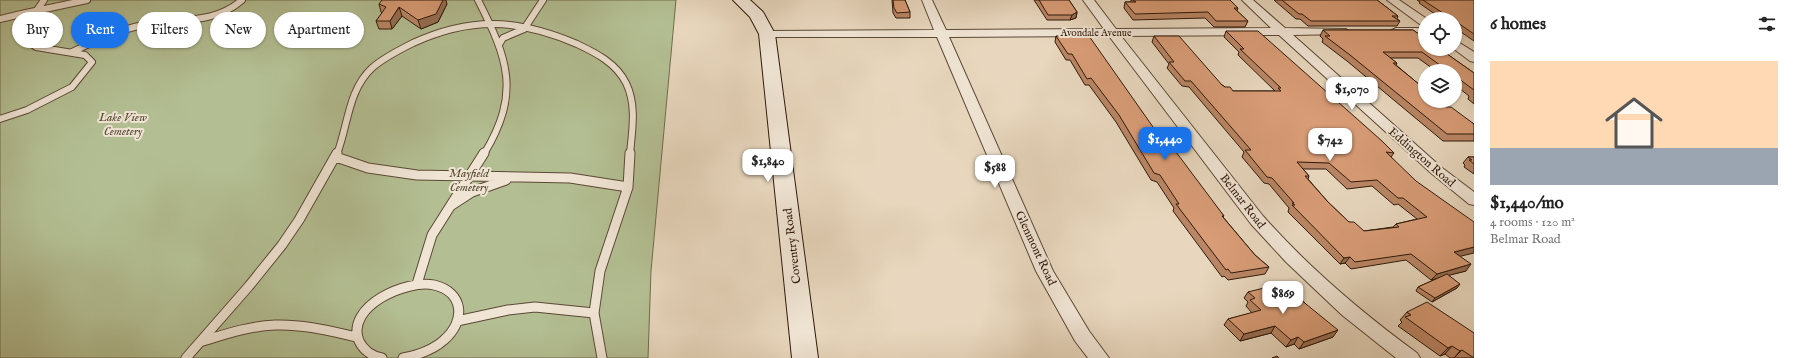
<!DOCTYPE html>
<html lang="en">
<head>
<meta charset="utf-8">
<style>
	:root { --surface:#fff; --page:#f2f2f2; --text:#222; --muted:#767676; --accent:#1a73e8 }
	body { margin:0; font-family:"IM FELL English",serif; background:var(--page); color:var(--text); height:100vh; display:flex; flex-direction:column; font-size:15px; white-space:nowrap }
	* { box-sizing:border-box; margin:0 }
	p { font-size:13px; color:var(--muted) }
	.icon { flex:none; width:22px; height:22px; fill:none; stroke:currentColor; stroke-width:2; stroke-linecap:round; stroke-linejoin:round }
	.map { position:relative; flex:1; overflow:hidden }
	.details { display:flex; flex-direction:column; background:var(--surface); width:320px }
	.details>* { flex:none }
	.banner { position:absolute; left:12px; top:12px; width:380px; height:36px; display:flex; gap:8px }
	.fabs { position:absolute; left:1418px; top:12px; display:grid; gap:8px }
	.fabs a { display:grid; place-items:center; width:44px; height:44px; border-radius:50%; background:var(--surface); box-shadow:0 1px 3px #0004; font-size:20px }
	.price { position:absolute; translate:-50% -34px; padding:0 9px; border-radius:8px; background:#fff; color:#222; font-size:13px; line-height:26px; filter:drop-shadow(0 1px 2px #0008) }
	.price::after { content:''; position:absolute; left:50%; top:24px; width:12px; height:9px; margin-left:-6px; background:inherit; clip-path:polygon(0 0,100% 0,50% 100%) }
	.price.current { background:var(--accent); color:#fff }
	ul { padding:0; list-style:none }
	li { display:grid; align-content:center; gap:8px; height:212px; padding:0 16px }
	li span { display:grid; place-items:center; height:124px; border-radius:0px; color:#555 }
	li>.icon { margin-inline-start:auto }
	span .icon { width:72px; height:72px; fill:#fffc; stroke-width:1 }
	li b { font-size:17px }
	h2 { display:flex; justify-content:space-between; align-items:center; height:48px; padding:0 16px; font-size:17px }
	.pill { padding:0 14px; border-radius:18px; background:var(--surface); box-shadow:0 1px 3px #0004; font-size:14px; line-height:36px }
	.pill.current { background:var(--accent); color:#fff }
	main { display:flex; flex:1; min-height:0 }
	.map>svg:first-child { display:block }
	.green { fill:#b3bf93; stroke:#706c4e }
	.lines { fill:none; stroke-linecap:round; stroke-linejoin:round }
	.lane-far1-casing { stroke:#5c4836; stroke-width:8 }
	.lane-casing { stroke:#5c4836; stroke-width:11 }
	.street-casing { stroke:#5c4836; stroke-width:2 }
	.secondary-casing { stroke:#2e1909; stroke-width:2 }
	.lane-far1 { stroke:#f0e5d5; stroke-width:6 }
	.lane { stroke:#f0e5d5; stroke-width:9 }
	.street { fill:#f0e5d5; fill-rule:evenodd }
	.secondary { fill:#f0e5d5; fill-rule:evenodd }
	.wall { fill:#ba8665; stroke:#2e1909; fill-rule:evenodd }
	.shaded-wall { fill:#976d53; stroke:#2e1909 }
	.building { fill:#d89c76; stroke:#2e1909; fill-rule:evenodd }
	.labels { text-anchor:middle; stroke-width:4; stroke-linejoin:round; paint-order:stroke }
	.far-street-label { font-size:10px; fill:#2e1909; stroke:#f0e5d5 }
	.park-label { font-size:12px; font-style:italic; fill:#564b32; stroke:#f0e5d5 }
	.street-label { font-size:12px; fill:#2e1909; stroke:#f0e5d5 }
</style>
</head>
<body>
<main>
<div class="map">
<svg width="1474" height="358" viewBox="0 0 1474 358">
	<rect width="100%" height="100%" fill="#e8d7be"/>
	<filter id="stains"><feTurbulence type="fractalNoise" baseFrequency=".005" numOctaves="4"/><feColorMatrix values="0 0 0 0 .2 0 0 0 0 .09 0 0 0 0 .02 0 0 0 .5 -.17"/></filter>
	<radialGradient id="worn" r=".72"><stop offset=".6" stop-color="#630" stop-opacity="0"/><stop offset="1" stop-color="#630" stop-opacity=".3"/></radialGradient>
	<path class="green" d="M0,0h676l-25,271 -3,87h-648z"/>
	<g class="lines">
		<g class="lane-far1-casing">
			<path id="lane-far1" d="M478,0c30,59 43,93 6,154
				M37,10l7,-10
				M21,14l66,-14
				M0,19l21,-5 1,18 5,8 9,7 49,8 7,7 -20,25 -45,23 -27,9
				M500,43l3,-5 21,-9 19,-29
				M72,52c23,-11 46,-22 71,-27 35,-7 71,0 99,-25
				M337,154c11,-28 11,-64 35,-86 11,-10 27,-18 41,-25 59,-27 105,-24 164,1 19,9 39,19 49,39 11,22 6,48 4,71"/>
		</g>
		<g class="lane-casing">
			<path id="lane" d="M336,157l32,11 49,7 153,3 58,9
				M452,205l20,-13 34,-12
				M417,284l15,-49 52,-82
				M457,321l51,-11 27,-3 59,6
				M203,341c23,-7 47,-15 72,-16 28,-1 55,6 82,12
				M186,358l63,-72 33,-41 17,-25 38,-67
				M382,358c-11,-2 -18,-7 -23,-17 -14,-35 48,-62 75,-56 30,7 32,36 10,55 -11,10 -26,15 -41,18
				M602,358l-8,-45 6,-42 28,-84 2,-34"/>
		</g>
		<g class="street-casing">
			<path id="street" d="M922,0h10l14,30 158,-1 -21,-29h11l22,29 155,-1 -29,-28h11l32,28 61,1 2,2 -6,3 -49,1 148,132 33,25v13l-5,-1 -38,-31 -152,-138 -158,1 142,180c46,52 98,96 154,137l3,5h-24l-54,-43 -56,-53 -35,-38 -142,-188 -160,1 104,234 36,60 20,27h-21l-13,-17 -39,-70 -99,-234h-170l-6,-3 6,-3 167,-1z
				M1387,0h12l28,19h-2v7l-4,-1z
				M1396,28h29v6l-33,-1 -2,-2z
				M1455,40l19,12v10l-4,-1 -16,-12z"/>
		</g>
		<g class="secondary-casing">
			<path id="secondary" d="M733,0h17l13,12 12,22 43,324h-26l-33,-324 -9,-17z"/>
		</g>
		<use href="#lane-far1" class="lane-far1"/>
		<use href="#lane" class="lane"/>
		<use href="#street" class="street"/>
		<use href="#secondary" class="secondary"/>
	</g>
	<path class="wall" d="M892,0h13l5,12v6h-14l-3,-5z
		M1034,0h35l8,12 -1,6 -6,2h-23z
		M1131,0h99l8,8 -1,3 11,10 -3,6h-31l-9,-9 -72,2 -9,-12 1,-6h6z
		M1274,0h103l21,16 -1,3 3,2 -3,5h-89l-8,-7h-4z
		M1417,0h57v41l-19,-13v-9h-13l-23,-16 1,-1z
		M379,4h68l-9,18 -17,7 -19,-13 -10,13h-13l-3,-8 6,-8 -1,-1z
		M1323,30h90l61,43v31l-6,-5 1,-3 -14,-11v-14h-19l-18,-13h-28l7,5 -1,2 50,42 28,17v17h-31l-96,-80 -25,-19 1,-3 -3,-3z
		M1226,31l168,122 -3,4 69,99 6,15 -17,4 8,13 -25,14 -16,-11 2,-4 18,-8 -5,1 -25,-20 -55,9 -6,-6 -5,1 -52,-52 1,-4 -20,-24 -5,-1 -22,-26 2,-5 -55,-65 -7,-1 -15,-18 2,-4 -17,-22 2,-6 71,51 8,4h42l-37,-36 1,-3 -15,-15zM1303,169h23l21,20 25,-3 22,19 4,-1 19,15 -21,5 -3,3 -29,4 -15,-9 -21,-20 -20,-23 1,-3z
		M1056,36l109,108 59,72 -1,1 32,38 14,12 -4,7 -37,6 -4,-4 -2,1 -49,-66 1,-3 -17,-26 -6,-2 -35,-58 -27,-37h-4l-15,-25h-4l-11,-18z
		M1468,157h6v17l-10,-7 1,-2 -2,-2z
		M1248,292l54,7v1l31,37 -34,12 -5,-5 -8,3 -15,-14 -31,8 -16,-16 4,-6 24,-6 -6,-7 2,-4 -4,-4z
		M1407,312l67,46h-24l-5,-4 -5,2 -42,-30 4,-4 -2,-2z"/>
	<path class="shaded-wall" d="M443,0h3l1,4 -9,18 -17,7 -3,-9z
		M399,7l3,9 -10,13 -2,-8z
		M1077,12l-1,6 -6,2 2,-5z
		M1474,247v6l-25,6 5,-7z
		M1350,257l-5,6 -5,1 4,-6z
		M1471,264l-5,7 -35,9 6,-6z
		M1460,284l-3,4 -25,14 3,-4z
		M1275,326l-4,7 -31,8 4,-7z
		M1338,330l-5,7 -34,12 5,-7z
		M1298,337l-4,7 -8,3 5,-7z
		M1452,346l-7,8 -5,2 8,-8z
		M1462,350l-8,8 6,-7z"/>
	<path class="building" d="M382,0h61l-7,14 -18,6 -19,-13 -9,14h-14l10,-14 -7,-3z
		M893,0h12l5,12 -13,1 -3,-5z
		M1039,0h30l8,12 -5,3h-24z
		M1133,0h97l8,8h-4l14,13h-32l-8,-9 -73,2 -10,-12h11z
		M1282,0h95l21,16h-6l8,5h-89l-9,-7h-3z
		M1423,0h51v34l-19,-13v-2h-3z
		M1323,30h90l12,8v11h15l34,24v17l-19,-14v-5h-7l-26,-19h-39l14,11h-4l32,26v12h14l7,6h5l23,17v10h-27l-97,-79 -25,-19h5z
		M1226,31h32l124,110 12,12 -8,-1 30,29 58,41v25l-20,5 17,12 -34,10 -26,-20 -56,8 -5,-5 -6,1 -52,-53h3l-3,-2h2l-22,-25 -5,-1 -22,-27h6l-60,-69h-6l-16,-19h5l-20,-26h25l43,49 3,2h5l3,4h48l-3,-3h3l-41,-39h4zM1297,162l32,1 22,19 26,-2 21,18h5l24,19 -31,7 3,3 -35,4 -10,-9h-5l-21,-20 -23,-26h4z
		M1056,36h33l76,108h5l54,72h-2l33,39 14,12 -38,6 -3,-4 -2,1 -50,-66h3l-19,-29 -6,-2 -35,-58 -28,-37 -4,1 -15,-25h-4z
		M1468,157h6v7l-5,-4h3z
		M1447,274l13,10 -25,14 -17,-11z
		M1284,283l18,16 -1,1 37,30 -34,12 -6,-5 -7,3 -16,-14 -31,8 -16,-15 33,-9 -11,-10 5,-2 -7,-6z
		M1427,302l47,31v25l-12,-8 -2,1 -8,-5 -4,2 -43,-31 6,-2 -4,-3z
		M1277,356l2,2h-7z"/>
	<g class="labels">
		<g class="far-street-label">
			<text x="1096" y="36">Avondale Avenue</text>
		</g>
		<g class="park-label">
			<text x="123" y="121">Lake View<tspan x="123" dy="14">Cemetery</tspan></text>
			<text x="469" y="177">Mayfield<tspan x="469" dy="14">Cemetery</tspan></text>
		</g>
		<g class="street-label">
			<text transform="translate(1422 157) rotate(41)" y="4">Eddington Road</text>
			<text transform="translate(1243 201) rotate(52)" y="4">Belmar Road</text>
			<text transform="translate(792 246) rotate(-97)" y="4">Coventry Road</text>
			<text transform="translate(1036 248) rotate(65)" y="4">Glenmont Road</text>
		</g>
	</g>
	<rect width="100%" height="100%" filter="url(#stains)"/>
	<rect width="100%" height="100%" fill="url(#worn)"/>
</svg>
<div class="fabs">
<a><svg class="icon" aria-label="locate" viewBox="0 0 24 24"><circle cx="12" cy="12" r="6"/><path d="M12 2v4M12 18v4M2 12h4M18 12h4"/></svg></a>
<a><svg class="icon" aria-label="layers" viewBox="0 0 24 24"><path d="M12 4l9 5-9 5-9-5zM3 14l9 5 9-5"/></svg></a>
</div>
<b class="price" style="left:1352px;top:111px">$1,070</b>
<b class="price current" style="left:1165px;top:161px">$1,440</b>
<b class="price" style="left:1330px;top:162px">$742</b>
<b class="price" style="left:768px;top:183px">$1,840</b>
<b class="price" style="left:995px;top:189px">$588</b>
<b class="price" style="left:1283px;top:315px">$869</b>
<div class="banner">
<a class="pill">Buy</a>
<a class="pill current">Rent</a>
<a class="pill">Filters</a>
<a class="pill">New</a>
<a class="pill">Apartment</a>
</div>
</div>
<section class="details">
<h2>6 homes<svg class="icon" aria-label="filters" viewBox="0 0 24 24"><path d="M4 7h16M4 17h16"/><circle cx="9" cy="7" r="2"/><circle cx="15" cy="17" r="2"/></svg></h2>
<ul>
<li><span style="background:linear-gradient(#ffd9b3 70%,#9aa5b1 0)"><svg class="icon" aria-label="home" viewBox="0 0 24 24"><path d="M3 11l9-7 9 7M6 9v11h12V9"/></svg></span><div><b>$1,440/mo</b><p>4 rooms · 120 m²</p><p>Belmar Road</p></div></li>
</ul>
</section>
</main>
</body>
</html>
